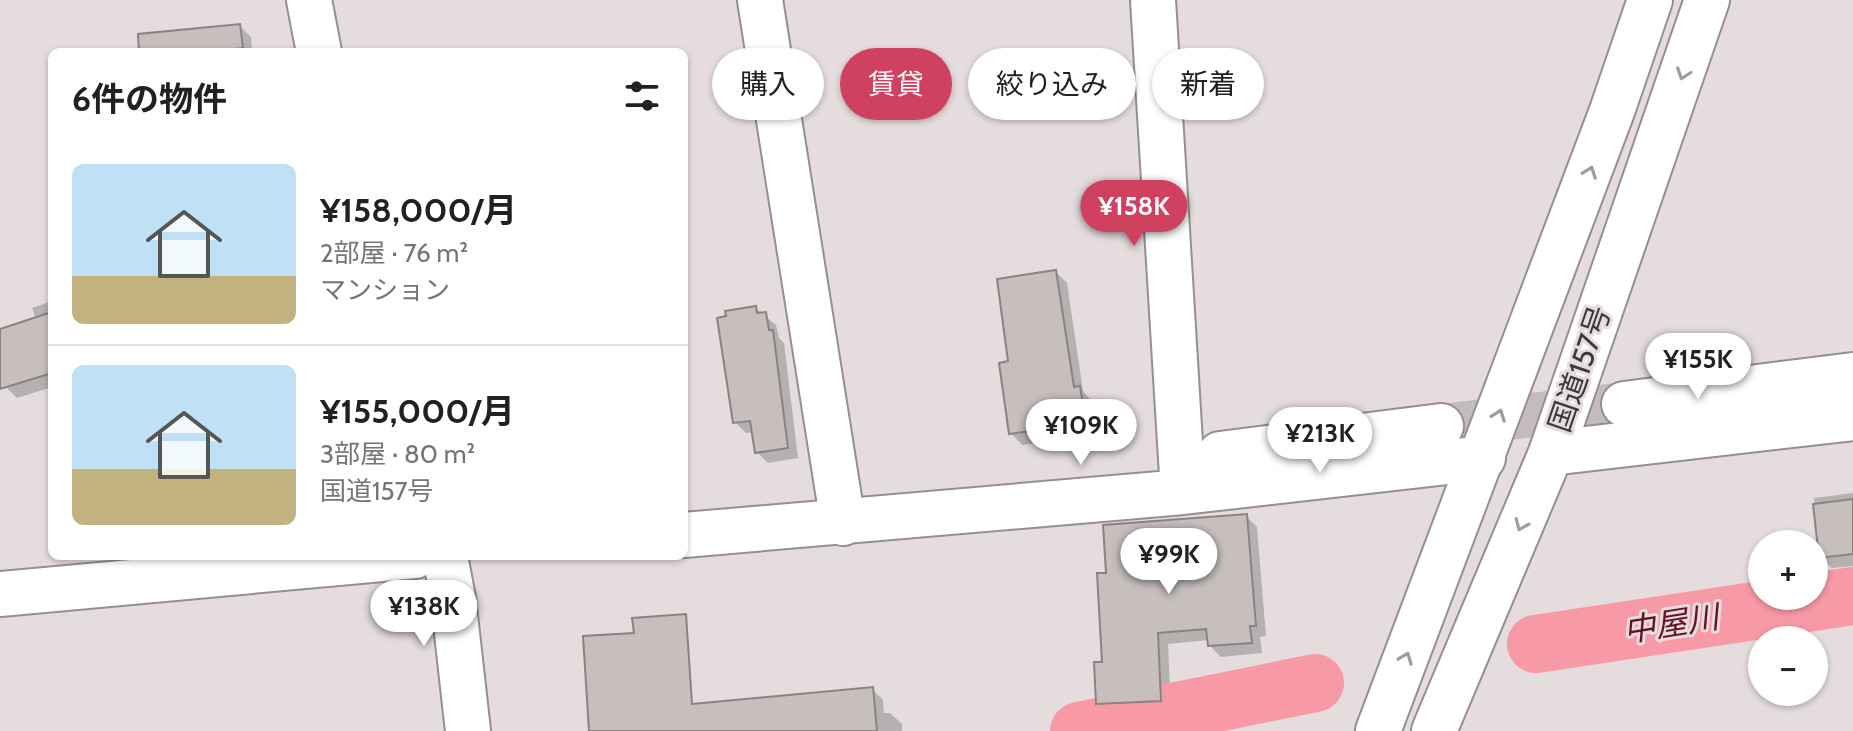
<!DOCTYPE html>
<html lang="ja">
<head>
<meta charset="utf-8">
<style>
	:root { --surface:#fff; --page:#f2f2f2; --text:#202124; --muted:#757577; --line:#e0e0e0; --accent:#d0405f }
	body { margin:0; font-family:Cabin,"Noto Sans JP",sans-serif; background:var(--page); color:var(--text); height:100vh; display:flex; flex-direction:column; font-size:30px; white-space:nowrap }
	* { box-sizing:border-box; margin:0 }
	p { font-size:26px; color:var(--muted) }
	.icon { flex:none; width:44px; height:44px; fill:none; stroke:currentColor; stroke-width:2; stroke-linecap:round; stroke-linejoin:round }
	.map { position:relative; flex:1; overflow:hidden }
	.drawer { position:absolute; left:48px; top:48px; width:640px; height:512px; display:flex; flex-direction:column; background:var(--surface); border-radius:12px; box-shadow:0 2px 6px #0004 }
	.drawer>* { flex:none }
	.hud { position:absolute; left:712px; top:48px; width:760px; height:72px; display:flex; gap:16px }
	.buttons { position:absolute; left:1748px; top:530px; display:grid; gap:16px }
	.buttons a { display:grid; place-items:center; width:80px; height:80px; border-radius:50%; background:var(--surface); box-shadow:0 2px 6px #0004; font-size:40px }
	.price { position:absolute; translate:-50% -68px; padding:0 18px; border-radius:28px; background:#fff; color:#222; font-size:26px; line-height:52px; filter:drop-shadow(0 2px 4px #0008) }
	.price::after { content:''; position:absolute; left:50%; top:48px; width:24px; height:18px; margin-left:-12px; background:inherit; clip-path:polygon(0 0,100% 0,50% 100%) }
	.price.selected { background:var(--accent); color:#fff }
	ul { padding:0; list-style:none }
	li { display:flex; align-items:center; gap:24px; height:200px; padding:0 24px }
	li+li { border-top:2px solid var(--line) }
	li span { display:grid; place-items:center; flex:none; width:224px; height:160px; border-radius:12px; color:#555 }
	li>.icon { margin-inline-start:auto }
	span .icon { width:96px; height:96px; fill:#fffc; stroke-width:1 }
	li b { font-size:34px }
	h2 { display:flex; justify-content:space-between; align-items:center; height:96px; padding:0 24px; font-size:34px }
	.tag { padding:0 28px; border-radius:36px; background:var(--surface); box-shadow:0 2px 6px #0004; font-size:28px; line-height:72px }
	.tag.selected { background:var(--accent); color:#fff }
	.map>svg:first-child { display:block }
	.shadow { fill:#0003 }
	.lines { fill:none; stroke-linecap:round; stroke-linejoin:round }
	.river { stroke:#f79aa6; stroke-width:58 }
	.building { fill:#c7bebe; stroke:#8b8283; stroke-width:2 }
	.minor-tunnel { stroke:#c3bbbc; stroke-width:44; stroke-dasharray:44 22; stroke-linecap:butt }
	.minor-casing { stroke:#978e8e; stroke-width:48 }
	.highway-casing { stroke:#978e8e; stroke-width:48 }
	.minor { stroke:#fff; stroke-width:44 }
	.highway { stroke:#fff; stroke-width:44 }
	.oneway { stroke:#9e9c9c }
	.labels { text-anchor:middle; stroke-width:6; stroke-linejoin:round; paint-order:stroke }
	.street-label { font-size:30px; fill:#3d393a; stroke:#e5dcdd }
	.water-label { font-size:32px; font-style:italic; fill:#631126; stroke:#e5dcdd }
</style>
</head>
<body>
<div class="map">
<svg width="1853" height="731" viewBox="0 0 1853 731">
	<rect width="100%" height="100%" fill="#e5dcdd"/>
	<path class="shadow" d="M240,26l11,11 1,15h-84z
		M1056,272l11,11 16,108 7,8 6,35 -74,11 -11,-12v-70z
		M52,301v86l-35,11 -11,-11 -6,-19v-29l36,-20 -4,-11z
		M755,308l21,17 3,13 5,5 14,115 -30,5 -11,-11 -3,-20 -8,1 -11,-11z
		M1853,493v73l-21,2 -11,-11 -7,-59z
		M1246,516l11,11 9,109 -6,1 2,16 -41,4 -11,-11 -1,-6 -41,4 3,67 -62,3 -11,-11 6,-39 4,-89z
		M872,689l11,11 1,13h6l12,11v7h-179z"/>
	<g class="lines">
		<path class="river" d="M1536,644l317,-48
			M1079,731l236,-48"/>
	</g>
	<path class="building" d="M240,24l3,24 -7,1v3h-97l-1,-18z
		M1056,270l18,117 6,-1 6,37 -77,11 -10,-71 9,-2 -11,-82z
		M756,306l1,7 9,-1 3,18h4l15,118 -33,5 -5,-32 -17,2 -16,-105 9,-2 -1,-5z
		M52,312v61l-52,16v-60z
		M1853,499v55l-34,4 -6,-54z
		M1247,514l9,112h-6l2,17 -44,3 -2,-17 -48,4 3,68 -65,3 -2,-42h8l-5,-89h9l-3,-48z
		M686,614l6,90 181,-17 4,44h-288l-6,-95 51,-3 -2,-15z"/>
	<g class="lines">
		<path class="minor-tunnel" d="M1441,426l183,-22"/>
		<g class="minor-casing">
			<path id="minor" d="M309,0l10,52
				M760,0l83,523
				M1153,0l30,492
				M1624,404l229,-29
				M1551,453l302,-35
				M1183,492l37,-38 221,-28
				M684,535l499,-43 300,-34
				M445,556l8,42 15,133
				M0,594l415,-38"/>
		</g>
		<g class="highway-casing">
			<path id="highway" d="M1378,731l234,-620 38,-111
				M1434,731l117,-278 156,-453"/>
		</g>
		<use href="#minor" class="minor"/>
		<use href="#highway" class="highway"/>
	</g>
	<defs><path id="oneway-chevron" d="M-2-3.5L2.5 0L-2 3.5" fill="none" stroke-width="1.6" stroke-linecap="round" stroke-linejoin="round" transform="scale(2)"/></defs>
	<g class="oneway">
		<use href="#oneway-chevron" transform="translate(1683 74) rotate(109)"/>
		<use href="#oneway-chevron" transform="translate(1590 172) rotate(-70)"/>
		<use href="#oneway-chevron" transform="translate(1499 415) rotate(-70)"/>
		<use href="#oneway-chevron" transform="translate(1521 525) rotate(113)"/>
		<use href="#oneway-chevron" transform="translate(1406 658) rotate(-69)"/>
	</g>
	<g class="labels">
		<g class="street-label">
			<text transform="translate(1580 369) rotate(-71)" y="10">国道157号</text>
		</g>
		<g class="water-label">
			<text transform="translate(1671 624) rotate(-9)" y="11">中屋川</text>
		</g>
	</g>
</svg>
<div class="buttons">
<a>+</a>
<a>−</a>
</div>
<b class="price selected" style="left:1134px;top:248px">¥158K</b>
<b class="price" style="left:1698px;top:401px">¥155K</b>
<b class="price" style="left:1081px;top:467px">¥109K</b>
<b class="price" style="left:1320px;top:475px">¥213K</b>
<b class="price" style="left:1169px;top:596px">¥99K</b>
<b class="price" style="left:424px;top:648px">¥138K</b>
<div class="hud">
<a class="tag">購入</a>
<a class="tag selected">賃貸</a>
<a class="tag">絞り込み</a>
<a class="tag">新着</a>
</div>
<section class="drawer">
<h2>6件の物件<svg class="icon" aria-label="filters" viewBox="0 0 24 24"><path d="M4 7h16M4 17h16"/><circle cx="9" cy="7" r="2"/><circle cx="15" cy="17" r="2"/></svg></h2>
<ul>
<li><span style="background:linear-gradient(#bfe0f5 70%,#c2b280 0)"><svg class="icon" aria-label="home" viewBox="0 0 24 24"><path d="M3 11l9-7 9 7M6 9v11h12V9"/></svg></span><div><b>¥158,000/月</b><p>2部屋 · 76 m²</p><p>マンション</p></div></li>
<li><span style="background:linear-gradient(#bfe0f5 65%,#c2b280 0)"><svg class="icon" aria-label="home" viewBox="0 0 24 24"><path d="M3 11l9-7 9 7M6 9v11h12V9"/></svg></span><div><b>¥155,000/月</b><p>3部屋 · 80 m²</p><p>国道157号</p></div></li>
</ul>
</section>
</div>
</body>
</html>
